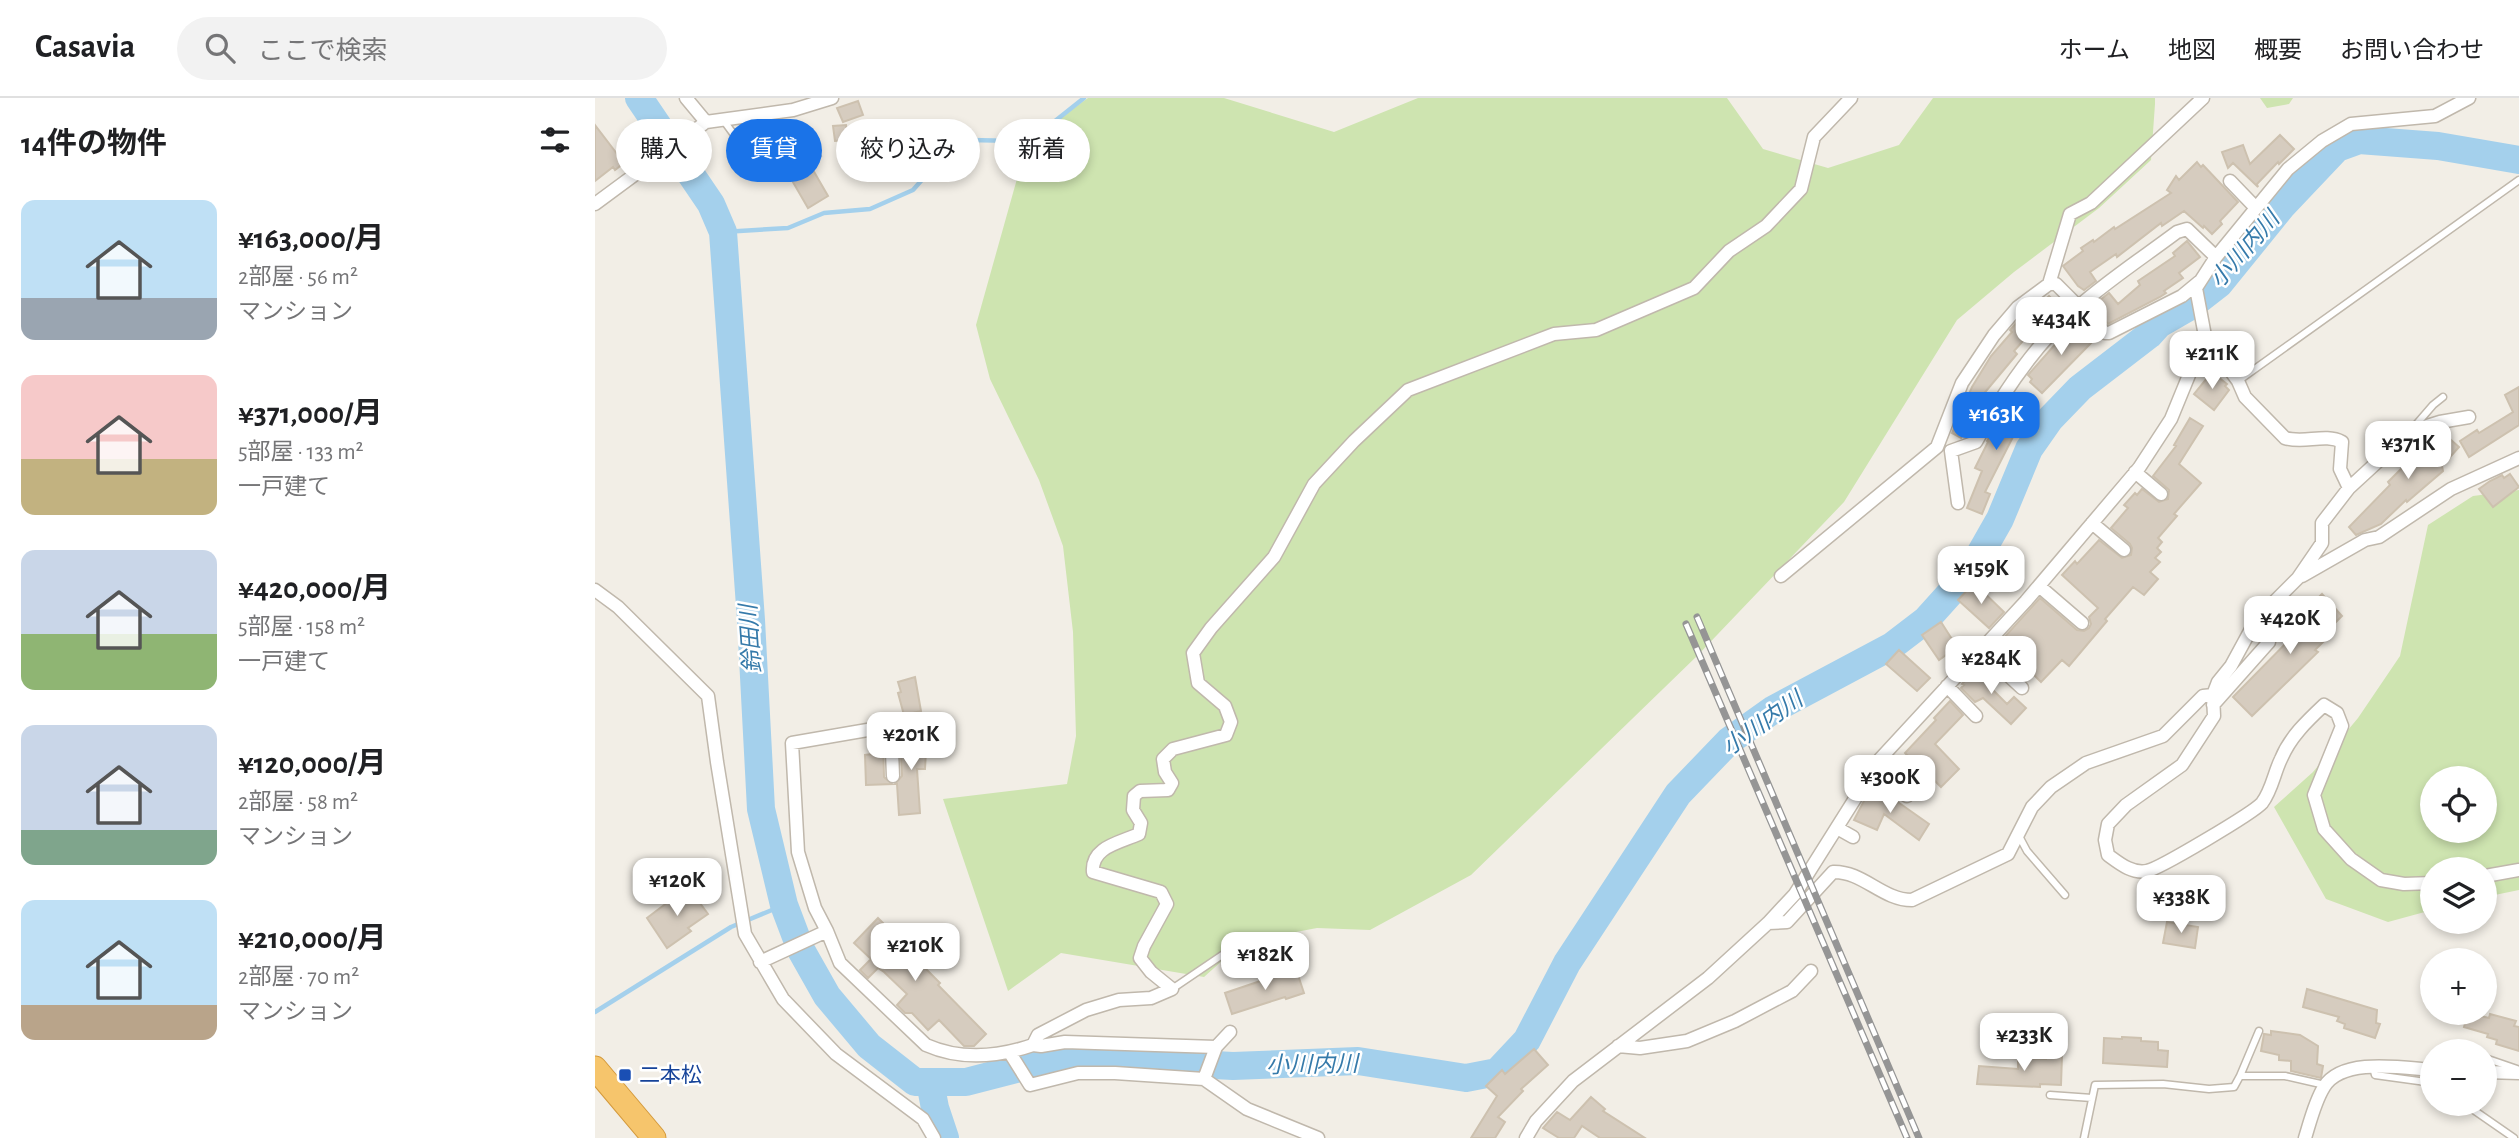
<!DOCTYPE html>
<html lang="ja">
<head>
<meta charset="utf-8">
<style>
	:root { --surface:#fff; --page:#f2f2f2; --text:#202124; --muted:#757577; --line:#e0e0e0; --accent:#1a73e8 }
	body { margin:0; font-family:"Alegreya Sans","Noto Sans JP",sans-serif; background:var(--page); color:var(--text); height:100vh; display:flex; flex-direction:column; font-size:26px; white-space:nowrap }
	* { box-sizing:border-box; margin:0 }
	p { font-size:23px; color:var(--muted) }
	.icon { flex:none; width:38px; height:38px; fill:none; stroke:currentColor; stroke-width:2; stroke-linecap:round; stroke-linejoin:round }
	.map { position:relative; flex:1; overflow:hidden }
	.side { display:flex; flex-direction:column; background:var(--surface); width:595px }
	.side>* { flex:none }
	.top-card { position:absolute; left:21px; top:21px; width:665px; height:63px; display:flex; gap:14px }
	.controls { position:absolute; left:1825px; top:668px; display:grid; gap:14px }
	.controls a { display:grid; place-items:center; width:77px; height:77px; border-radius:50%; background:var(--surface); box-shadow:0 4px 10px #0003; font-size:35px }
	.price { position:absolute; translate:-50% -60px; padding:0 16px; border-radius:14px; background:#fff; color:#222; font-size:23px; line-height:46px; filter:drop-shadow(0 2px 4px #0008) }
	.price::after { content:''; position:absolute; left:50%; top:42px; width:21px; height:16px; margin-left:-10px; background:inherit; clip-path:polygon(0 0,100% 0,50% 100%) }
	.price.current { background:var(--accent); color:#fff }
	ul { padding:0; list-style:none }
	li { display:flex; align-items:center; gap:21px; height:175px; padding:0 21px }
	li span { display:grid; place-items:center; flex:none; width:196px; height:140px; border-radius:14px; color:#555 }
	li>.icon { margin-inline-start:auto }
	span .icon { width:84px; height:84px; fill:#fffc; stroke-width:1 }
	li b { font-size:30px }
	h2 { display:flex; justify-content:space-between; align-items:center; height:84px; padding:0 21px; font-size:30px }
	.chip { padding:0 24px; border-radius:32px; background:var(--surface); box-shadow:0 4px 10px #0003; font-size:24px; line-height:63px }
	.chip.current { background:var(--accent); color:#fff }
	header { display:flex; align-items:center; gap:42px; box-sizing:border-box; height:98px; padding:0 35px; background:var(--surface); border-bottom:2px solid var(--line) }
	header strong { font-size:33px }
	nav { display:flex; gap:38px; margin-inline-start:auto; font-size:24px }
	.search { width:490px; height:63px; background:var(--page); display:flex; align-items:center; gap:18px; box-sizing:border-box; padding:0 24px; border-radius:38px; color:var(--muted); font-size:26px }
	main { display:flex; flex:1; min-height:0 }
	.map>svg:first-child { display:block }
	.green { fill:#cee4b0; fill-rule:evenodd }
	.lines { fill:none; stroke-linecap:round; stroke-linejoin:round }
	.stream { stroke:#a4d0ec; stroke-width:4.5 }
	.river { stroke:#a4d0ec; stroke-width:28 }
	.building { fill:#d6ccbf; stroke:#cdc1af; stroke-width:2 }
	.lane-casing { stroke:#c0b8ac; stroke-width:9 }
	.street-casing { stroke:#c0b8ac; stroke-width:15 }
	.highway-casing { stroke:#d49a3d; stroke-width:25 }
	.lane { stroke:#fff; stroke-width:6 }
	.street { stroke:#fff; stroke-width:12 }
	.highway { stroke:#f6c56c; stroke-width:23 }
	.rail-casing { stroke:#959595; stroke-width:7 }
	.rail { stroke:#fff; stroke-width:4.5; stroke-dasharray:13; stroke-linecap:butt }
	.transit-dot { fill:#1a4fb4; stroke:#fff; stroke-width:2.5 }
	.labels { text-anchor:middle; stroke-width:5; stroke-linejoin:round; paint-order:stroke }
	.transit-label { font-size:21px; fill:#164399; stroke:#fff; text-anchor:start }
	.water-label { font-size:23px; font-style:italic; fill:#357aaa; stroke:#fff }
</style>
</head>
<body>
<header>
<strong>Casavia</strong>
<div class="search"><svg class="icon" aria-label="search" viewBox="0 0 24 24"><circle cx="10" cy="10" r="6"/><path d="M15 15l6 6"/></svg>ここで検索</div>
<nav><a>ホーム</a><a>地図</a><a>概要</a><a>お問い合わせ</a></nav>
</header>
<main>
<section class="side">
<h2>14件の物件<svg class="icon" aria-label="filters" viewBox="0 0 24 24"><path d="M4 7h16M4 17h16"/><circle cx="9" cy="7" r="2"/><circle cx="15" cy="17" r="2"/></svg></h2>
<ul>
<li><span style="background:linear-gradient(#bfe0f5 70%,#9aa5b1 0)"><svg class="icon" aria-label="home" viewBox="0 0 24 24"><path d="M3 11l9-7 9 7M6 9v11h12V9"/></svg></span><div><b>¥163,000/月</b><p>2部屋 · 56 m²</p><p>マンション</p></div></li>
<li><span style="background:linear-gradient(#f6c9c9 60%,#c2b280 0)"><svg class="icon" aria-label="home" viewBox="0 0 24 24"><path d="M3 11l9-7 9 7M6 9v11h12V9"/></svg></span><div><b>¥371,000/月</b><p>5部屋 · 133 m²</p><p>一戸建て</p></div></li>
<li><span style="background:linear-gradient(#c9d6e8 60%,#8fb573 0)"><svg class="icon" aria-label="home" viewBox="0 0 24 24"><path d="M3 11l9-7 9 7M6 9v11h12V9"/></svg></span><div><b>¥420,000/月</b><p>5部屋 · 158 m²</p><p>一戸建て</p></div></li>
<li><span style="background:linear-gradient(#c9d6e8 75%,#7fa58c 0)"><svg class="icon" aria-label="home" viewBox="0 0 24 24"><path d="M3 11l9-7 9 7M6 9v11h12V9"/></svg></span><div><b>¥120,000/月</b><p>2部屋 · 58 m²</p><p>マンション</p></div></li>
<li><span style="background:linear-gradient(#bfe0f5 75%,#b9a48a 0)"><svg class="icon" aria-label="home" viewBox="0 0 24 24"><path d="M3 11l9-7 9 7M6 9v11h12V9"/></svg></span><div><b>¥210,000/月</b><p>2部屋 · 70 m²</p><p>マンション</p></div></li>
</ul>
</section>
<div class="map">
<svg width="1924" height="1040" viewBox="0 0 1924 1040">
	<rect width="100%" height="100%" fill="#f2eee6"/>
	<path class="green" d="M493,0h136l110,34 84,-34h309l36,51 65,19 71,-23 34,-47h222v6l-4,56 -52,48 -85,64 -57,48 -113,182 -148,155 -225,218 -101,55 -53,-2 -74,14 -39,35 -143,-24 -53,38 -65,-192 124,-15 9,-48 -3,-104 -10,-86 -24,-66 -49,-101 -14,-54 44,-157 40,-50z
		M1665,0h33l-4,6 -22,4z
		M1924,392v400l-34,7v-27h-52l-1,40 -44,12 -62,-23 -52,-92 39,-35 45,-54 42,-62 28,-131 45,-29zM1838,681h52v52h-52z"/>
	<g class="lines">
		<path class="stream" d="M128,134l65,-4 36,-15 46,-4 43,-19 30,-34 27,-16 54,1 21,-12 39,-31
			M0,914l136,-85 53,-22"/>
		<path class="river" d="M44,0l72,106 12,28 28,388 10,189 23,96 17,45 26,46 42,50 46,36h51l85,-22 32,-2 150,8 125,-5 108,17 31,-6 30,-32 40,-77 111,-169 51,-53 45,-32 118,-63 34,-26 45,-50 29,-51 29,-70 21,-30 30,-31 69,-53 10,-11 33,-19 27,-21 64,-79 54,-57 22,-8 79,6 81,14
			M335,984l5,26 10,30"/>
	</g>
	<path class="building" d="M263,3l5,14 -20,7 -6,-14z
		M176,24l8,12 14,-9 2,3 5,-3 21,31 -12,7 19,33 -20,12 -22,-38 -19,-26 -13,9 -15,-21 11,-7z
		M0,27l29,38 -9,7 -2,-3 -18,14z
		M251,27l2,15 -13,1 -2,-15z
		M1685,37l14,14 -15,15 -1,-2 -21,22 1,3 -25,-24 -5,5 -6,-16 21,-7 7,19z
		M294,42l10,35 -10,3 -4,-11 -14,4 -5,-19 13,-4 -1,-5z
		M1602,64l4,5 2,-2 35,37 -18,19 2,3 -10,10 -8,-8 -1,2 -19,-17 -22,15 -1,-3 -44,34 -1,-3 -26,18 6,9 -12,9 -6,-4 -15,-20 20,-15 -2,-3 12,-8 1,2 20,-15 1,2 56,-36 -4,-3 9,-14 3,4z
		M1592,143l13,16 -21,16 4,5 -19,13 2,2 -6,4 -52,27 -14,-19 15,-12 9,11 22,-19 -2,-4 37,-25 -2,-3z
		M1454,198l11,11 -11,12 -12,-10z
		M1430,215l12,12 -23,26 3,3 -46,55 9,8 -9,16 -5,-3 -5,8 -9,-5 20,-46 19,-31 21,-24 -2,-2z
		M1487,224l15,15 -55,56 -12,-11 2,-3 -4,-4 32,-36 3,3z
		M1617,274l15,12 -2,2 4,4 -15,20 -20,-16z
		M1924,289v38l-50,32 -9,-16 17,-11 2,3 34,-21 -8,-17z
		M1417,300l18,10 -12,19 -33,65 5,2 -8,20 -15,-6 15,-37 -7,-3 13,-26 -1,-1z
		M1595,320l13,8 -24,38 22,19 -27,31 3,2 -19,22 4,4 -5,6 4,4 -6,6 5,4 -10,10 8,7 -14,16 -11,-8 -28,32 2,2 -38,45 -7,-6 -21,22 -8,-8 1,-2 -33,-31 39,-43 37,32 7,1 5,-3 2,-4 -2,-7 9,-9 -36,-33 13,-14 2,3 22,-24 23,18 9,-3 1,-7 -2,-4 -19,-16 17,-20 -4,-3 11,-12 2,2 5,-6 17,13 9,-3 1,-9 -16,-14 23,-30 -2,-1z
		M1846,333l18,16 -17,19 1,5 -36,31 -1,-2 -25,24 -25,11 -7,-8 41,-42 -2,-3 16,-16 -5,-5 20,-19 6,5z
		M1915,376l9,13 -26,20 -14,-18 11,-8 12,-6 2,3z
		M1381,487l28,27 -15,16 -31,-28 13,-14 2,2z
		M1727,496l20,22 -16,16 4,3 -15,15 3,2 -66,64 -19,-19 65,-66 -7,-6z
		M1346,524l16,25 -18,13 -17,-25z
		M1304,552l31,28 -13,13 -31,-27z
		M1383,568l9,8 1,4 -3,4 22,22 7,-7 12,11 -15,16 -28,-26 -8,4 -14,-14 3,-3 -2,-1z
		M320,579l6,34 -17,4 -6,-22 3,-1 -3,-10z
		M1355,603l13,14 -28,29 24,25 -18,18 -24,-24 -4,5 -9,-8 4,-4 -3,-3 31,-33 -2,-2z
		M309,634l23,1 -2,36h-8l3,44 -21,2 -2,-31h-2l7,-8 -2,-38h4z
		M277,641h11l1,38 8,7 -26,1 -1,-30 8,-1z
		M1283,694l17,8 34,24 -10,16 -35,-26 -7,16 -23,-10 12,-23 8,3z
		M89,792l5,8 5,-3 14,19 -20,14 3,3 -24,17 -20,-30z
		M283,820l20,20 7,-7 14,14 -8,9 29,29 -2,2 48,49 -12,12h-10l-25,-26 -11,10 -16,-17h-7l-8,-8 10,-11 -23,-22 -6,-4 -10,10 -8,-8 11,-11 -17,-16z
		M1572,824l31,5 -3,21 -32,-5z
		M701,871l8,24 -18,6 -1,-2 -53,17 -7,-21z
		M1712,891l70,21 -1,13 4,1 -5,14 -31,-10 1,-4 -8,-3 2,-4 -36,-10z
		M1873,915l21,5 1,-4 26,7 -2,5 5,1v24l-23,-7 1,-4 -10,-3 1,-3 -24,-7z
		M1676,933l29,4 18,11 -1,18 6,2 -2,12 -30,-7v-10l-12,-1v-5l-18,-4 3,-17 7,1z
		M1527,939l19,1v3l17,1v8l10,1 -1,16 -64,-4 1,-25 18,1z
		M939,951l14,16 -27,24 2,2 -25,26 7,5 -10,16h-24l26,-42 -11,-10 16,-16 3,4z
		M1451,958h16l-1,29 -21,-1v3l-63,-3 2,-18 39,3v-11l28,1z
		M996,999l14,12 -2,2 42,27h-45l-18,-12 -8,12h-15l-16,-10 14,-16 13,8z"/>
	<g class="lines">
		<g class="lane-casing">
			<path id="lane" d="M129,23l40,55
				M1643,283l281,-201
				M1819,329l19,-22 10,-8
				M1424,738l8,15 38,44
				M577,891l65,-44
				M1870,947l3,7
				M1890,960l32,11
				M1778,969l2,8 51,7 7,3
				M1645,978l19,-45
				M1455,997l42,3
				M1870,1006l49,34
				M1489,1040l11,-53 68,-1 46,5 25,-2 6,-11h45l40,9"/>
		</g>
		<g class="street-casing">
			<path id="street" d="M91,0l20,24
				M1635,83l26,27
				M0,106l111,-82 87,-12 39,-12
				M1454,186l21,-70 21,-11 112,-105
				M1610,238l33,45 7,16 40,41c19,6 40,-5 57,4l-2,27 9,19
				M1540,374l26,22
				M1363,405l-7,-52 25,-9c27,-50 60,-99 103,-136 31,-27 66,-50 98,-74l10,-3 29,28
				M1497,425l32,27
				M1186,478l156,-129 25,-64 32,-48 24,-28 31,-23h7l49,49h4l73,-37 17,-14
				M1707,478l63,-36 14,-3 72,-48 68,-31
				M1444,488l43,37
				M0,492l23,17 90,89 9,66 28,172 38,65 53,55 87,65 11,19
				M1386,552l41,38
				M1352,588l29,30
				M1618,607l56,-63
				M296,628l2,50
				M1277,674l35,24
				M1242,730l16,9
				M1890,778l34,-6
				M1838,785l-29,1 -23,-4 -30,-21 -27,-30 -10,-34 28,-69 -5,-13 -13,-8c-17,16 -34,32 -43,54 -7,14 -9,31 -19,44 -9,10 -103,66 -115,68 -15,3 -28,-8 -39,-16l-3,-15 3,-16 18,-19 56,-40 32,-49 -1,-21 5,-13 13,-16 25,-46 42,-42 24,-35v-20l27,-35 62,-57 29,-9 29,-5
				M1173,825l19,-1 46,-50c30,-1 49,28 79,28l96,-46 24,-47 19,-20 35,-24 77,-27 40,-40 10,-1
				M232,833l-12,-23 -17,-56 -6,-109 116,-20
				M165,864l67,-31 13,32 86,82c34,15 72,12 107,0l5,-10 48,-25 33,-10 32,-2 21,-9 -21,-17 -11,-14 4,-12 23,-42 -6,-12 -68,-20c-2,-25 26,-29 46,-38l2,-11 -8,-13 1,-14 6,-5 28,-1 4,-7 -7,-11 -2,-13 10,-10 53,-14 5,-13 -6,-16 -27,-23 -5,-30 18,-25 63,-71 40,-73 40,-43 54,-51 146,-56 42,-4 98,-42 35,-37 37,-25 35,-37 13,-52 37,-39
				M438,947l8,1 24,-4 151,5
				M1023,948l22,2 47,-7 48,-20 57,-30 19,-20
				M415,955l20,32 48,-12h37l89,6 43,30 71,29
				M1890,974l34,1
				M609,981l12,-32 14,-15
				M931,1040l10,-17 37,-40 135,-103 60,-55 27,-29 85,-135 146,-158 113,-133 32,-49 34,-83 -9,-48 20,-31 72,-88 34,-28 29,-17 84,-8 34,-18
				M1710,1040c5,-16 10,-37 19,-51 18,-30 79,-19 109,-17"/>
		</g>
		<g class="highway-casing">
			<path id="highway" d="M0,970l59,70"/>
		</g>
		<use href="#lane" class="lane"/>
		<use href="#street" class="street"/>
		<use href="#highway" class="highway"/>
		<g class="rail-casing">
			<path id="rail" d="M1102,519l222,521
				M1091,526l221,514"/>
		</g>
		<use href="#rail" class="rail"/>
	</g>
	<rect class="transit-dot" x="23" y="970" width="14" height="14" rx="3.5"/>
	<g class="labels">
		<g class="transit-label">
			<text x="44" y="984">二本松</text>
		</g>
		<g class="water-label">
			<text transform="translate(1649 151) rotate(-49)" y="8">小川内川</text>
			<text transform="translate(155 541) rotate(-94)" y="8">鈴田川</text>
			<text transform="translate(1167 625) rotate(-35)" y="8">小川内川</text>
			<text transform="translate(717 966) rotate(-1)" y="8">小川内川</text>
		</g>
	</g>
</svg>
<div class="controls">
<a><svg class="icon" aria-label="locate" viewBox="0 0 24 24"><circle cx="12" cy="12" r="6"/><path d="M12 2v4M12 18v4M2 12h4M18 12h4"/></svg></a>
<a><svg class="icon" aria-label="layers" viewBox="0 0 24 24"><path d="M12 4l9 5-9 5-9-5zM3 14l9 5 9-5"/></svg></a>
<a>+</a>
<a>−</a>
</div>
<b class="price" style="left:1466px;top:259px">¥434K</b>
<b class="price" style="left:1617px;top:293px">¥211K</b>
<b class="price current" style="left:1401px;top:354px">¥163K</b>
<b class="price" style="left:1813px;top:383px">¥371K</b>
<b class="price" style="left:1386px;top:508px">¥159K</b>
<b class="price" style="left:1695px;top:558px">¥420K</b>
<b class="price" style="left:1396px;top:598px">¥284K</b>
<b class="price" style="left:316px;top:674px">¥201K</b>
<b class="price" style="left:1295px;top:717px">¥300K</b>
<b class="price" style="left:82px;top:820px">¥120K</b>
<b class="price" style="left:1586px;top:837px">¥338K</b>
<b class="price" style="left:320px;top:885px">¥210K</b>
<b class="price" style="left:670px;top:894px">¥182K</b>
<b class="price" style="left:1429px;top:975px">¥233K</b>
<div class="top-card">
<a class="chip">購入</a>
<a class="chip current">賃貸</a>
<a class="chip">絞り込み</a>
<a class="chip">新着</a>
</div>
</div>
</main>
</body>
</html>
